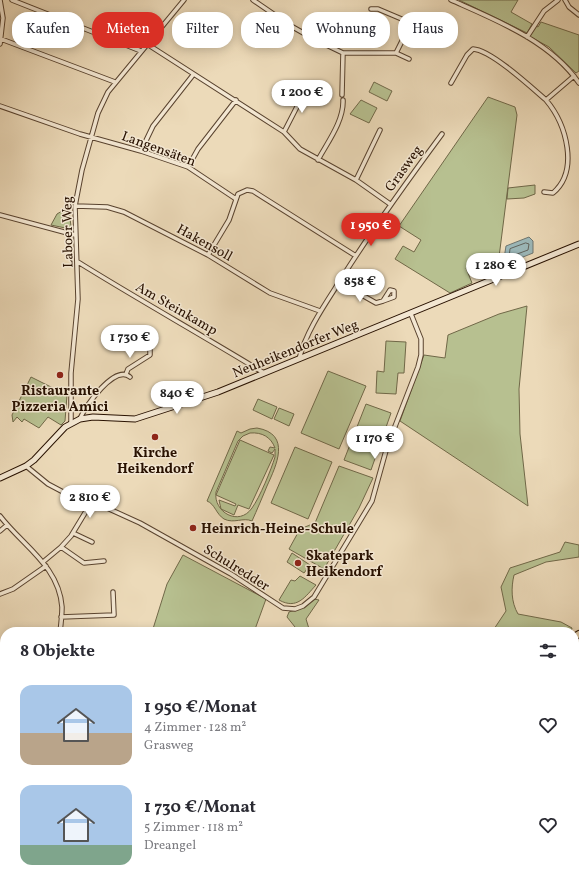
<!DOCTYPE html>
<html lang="de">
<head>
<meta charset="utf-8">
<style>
	:root { --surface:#fff; --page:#f7f7f7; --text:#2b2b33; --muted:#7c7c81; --accent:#d93025 }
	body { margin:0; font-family:Vollkorn,serif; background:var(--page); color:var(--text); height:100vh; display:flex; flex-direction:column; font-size:15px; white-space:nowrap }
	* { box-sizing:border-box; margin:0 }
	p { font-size:13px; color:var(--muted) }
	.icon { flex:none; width:22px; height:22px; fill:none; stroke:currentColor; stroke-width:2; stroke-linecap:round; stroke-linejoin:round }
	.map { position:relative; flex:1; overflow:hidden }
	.panel { position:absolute; left:0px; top:627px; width:579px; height:256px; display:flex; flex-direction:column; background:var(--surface); border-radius:16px 16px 0 0; box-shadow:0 2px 10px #0003 }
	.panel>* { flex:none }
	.banner { position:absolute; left:12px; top:12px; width:555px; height:36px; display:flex; gap:8px }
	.price { position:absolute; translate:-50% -34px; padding:0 9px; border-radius:14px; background:#fff; color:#222; font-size:13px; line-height:26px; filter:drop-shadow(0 1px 2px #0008) }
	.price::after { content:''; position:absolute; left:50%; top:24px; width:12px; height:9px; margin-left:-6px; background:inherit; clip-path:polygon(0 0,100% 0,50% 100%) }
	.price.active { background:var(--accent); color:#fff }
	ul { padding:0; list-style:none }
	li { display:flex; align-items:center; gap:12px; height:100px; padding:0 20px }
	li span { display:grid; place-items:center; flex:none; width:112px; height:80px; border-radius:12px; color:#555 }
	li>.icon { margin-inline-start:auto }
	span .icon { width:48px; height:48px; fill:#fffc; stroke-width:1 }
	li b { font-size:17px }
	h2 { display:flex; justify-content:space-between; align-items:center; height:48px; padding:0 20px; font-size:17px }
	.chip { padding:0 14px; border-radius:16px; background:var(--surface); box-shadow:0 2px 10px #0003; font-size:14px; line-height:36px }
	.chip.active { background:var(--accent); color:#fff }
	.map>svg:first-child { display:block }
	.green { fill:#b7c090; stroke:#706848; fill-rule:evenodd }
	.water { fill:#9cb8b9; stroke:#6e756f }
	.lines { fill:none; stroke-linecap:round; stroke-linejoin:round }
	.shore { stroke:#62645d; stroke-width:1 }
	.stream { stroke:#6e756f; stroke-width:1 }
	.street-casing { stroke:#59432f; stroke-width:5.5 }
	.secondary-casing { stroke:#281101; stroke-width:7 }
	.highway-casing { stroke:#281101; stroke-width:8 }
	.street { stroke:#f3e7d2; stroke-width:3.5 }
	.secondary { stroke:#f3e7d2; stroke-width:5 }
	.highway { stroke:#ecdab9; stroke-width:6 }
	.poi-dot { fill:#8f2418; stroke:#f3e7d2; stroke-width:1.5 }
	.labels { text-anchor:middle; stroke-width:3; stroke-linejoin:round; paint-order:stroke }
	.street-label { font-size:14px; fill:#281101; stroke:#f3e7d2 }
	.poi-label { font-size:14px; font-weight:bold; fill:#281101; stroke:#f3e7d2 }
</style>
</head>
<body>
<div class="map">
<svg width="579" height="883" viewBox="0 0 579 883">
	<rect width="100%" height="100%" fill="#ecdab9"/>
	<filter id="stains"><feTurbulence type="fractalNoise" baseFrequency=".005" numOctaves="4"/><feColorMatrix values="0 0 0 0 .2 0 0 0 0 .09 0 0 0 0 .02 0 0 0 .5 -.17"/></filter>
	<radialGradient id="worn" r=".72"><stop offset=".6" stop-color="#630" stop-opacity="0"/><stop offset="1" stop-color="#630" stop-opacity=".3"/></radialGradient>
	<path class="green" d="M459,0h59l-7,12 21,12 -5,9z
		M541,22l38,13v36l-3,2 -27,-26 -20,-11 7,-10 2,1z
		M374,82l18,9 -5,10 -18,-9z
		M488,97l27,10 2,8 -20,158 -5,2 -7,-16 -19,9 6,15 -22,10 -55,-34 8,-13 11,6 7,-12 -22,-14z
		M361,100l16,8 -8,15 -19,-9z
		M535,185v9l-11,4 -17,1 1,-11z
		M62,211h7l2,15 -1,3 -19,-4 6,-11z
		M527,306l-8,83 1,45 8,72 -128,-85 24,-66 21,3 3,-23 51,-21z
		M386,341l20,1 -2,31h-6l-2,21 -20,-1 1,-22 7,1z
		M328,371l38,15 -27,63 -38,-16z
		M31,377l36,18 -2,26 -4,4 -13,-8 -9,11 -15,-9 -2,3 -5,-5 -4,5 -1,-7z
		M258,399l19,8 -5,12 -19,-9z
		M366,404l25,9 -20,57 -27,-10z
		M279,408l15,6 -5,12 -15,-7z
		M257,428c35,6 19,38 10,58 -5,12 -10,24 -15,35 -9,-4 -18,3 -28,-2 -8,-5 -9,-15 -17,-18l30,-70 4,2 9,-4zM250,433c12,-1 21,4 25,15l-5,-1 -2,4 4,2 3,-4v8c-4,13 -15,40 -23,51 -13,19 -39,4 -36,-16l22,-51 5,-5z
		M240,440l34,15 -25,54 -11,-4 -4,10 -13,-6 -2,-9 16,6 1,-2 -20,-9z
		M295,447l37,15 -24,57 -37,-16z
		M339,466l34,12 -14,30 -35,61 -35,-20 11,-20 15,-6z
		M565,542l14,3v12l-33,5 -32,13c-3,13 -3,27 4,39l43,8 11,6 -1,4h-79l14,-21 -5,-24 9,-19 50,-16z
		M292,553l18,12 -6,8 -17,-11z
		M183,555l83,44 -12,33h-102l15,-48z
		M300,576l16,9c-11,12 -19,25 -37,15l12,-20 4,1z
		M314,599l5,1 -13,19 4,13h-11l-12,-15 2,-5 16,-5z
		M574,786l5,1v22l-5,-2z
		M25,878h90l-5,5h-80z
		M178,878h102l-5,5h-99z
		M352,878h25l-2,5h-22z"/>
	<path class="water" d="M529,237l4,4v12l-30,12 3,-19z
		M5,849v29h20l5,5h-30v-29z"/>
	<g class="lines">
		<path class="shore" d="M526,243l3,1 -1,6 -19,7 1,-8z"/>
		<path class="stream" d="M356,878v5"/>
		<g class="street-casing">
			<path id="street" d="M12,0l129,51
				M253,0l38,26 23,13 29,14h53l13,6
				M451,0c45,20 99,41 128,83
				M565,0l4,7 10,8
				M371,9h7l26,11 4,9 -12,24
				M527,37l17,-26 14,-11
				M1,39l114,43
				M0,44l3,-26 -3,-18
				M147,44l137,88 16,17 56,31 34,24
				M451,83l16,-28 6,-6c18,1 58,38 73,51
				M342,95l1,-42
				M0,106l80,28 61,17 47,16 48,32
				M284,132l17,-33 -1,-3
				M141,151l12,-25 40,-51
				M318,160c9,-17 26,-39 25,-60
				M188,167l10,-18 38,-49
				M356,180l24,-50
				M544,192l9,1c26,-22 14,-68 -7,-93l28,-24
				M75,206l32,1 17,5 84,43 62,38 50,18
				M0,215l75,20
				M208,255l21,-35 9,-26 9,-4 6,1 103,65
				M78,262c61,38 124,73 186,111
				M339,282l37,21 7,-2 7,-11 4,1v6l-11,4
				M299,359c8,-30 27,-56 44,-83 31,-49 65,-96 99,-142
				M126,374l2,-5 22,-14v-6
				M80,419c5,-13 35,-55 50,-42
				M71,423v-50l7,-74 -3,-93 7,-36 16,-57 10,-21 76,-92
				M26,466l22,18 17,9 42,15 33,15 91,51 52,34 12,1 8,-3 11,-9 58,-96 15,-54 31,-80 3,-12v-16l-10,-25
				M0,516c23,30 59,50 62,91 0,8 -1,17 -2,25
				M0,531l7,-6
				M73,533l19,9
				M61,547l10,-11 20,-33
				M43,562l18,-15 23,16 20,-2
				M0,594l13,-5 33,-23
				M61,617l53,-2 -1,-23
				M0,693l5,1
				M0,724l5,37"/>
		</g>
		<g class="secondary-casing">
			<path id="secondary" d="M0,478l26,-12 8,-6 31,-33 15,-8 13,-2 42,2 83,-27 361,-148"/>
		</g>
		<g class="highway-casing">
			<path id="highway" d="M574,637l5,-3
				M278,883l4,-5
				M286,883l4,-5"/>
		</g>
		<use href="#street" class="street"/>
		<use href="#secondary" class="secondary"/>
		<use href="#highway" class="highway"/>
	</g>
	<g class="poi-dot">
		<circle cx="60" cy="375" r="4"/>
		<circle cx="155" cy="437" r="4"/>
		<circle cx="193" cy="528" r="4"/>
		<circle cx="298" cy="563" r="4"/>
	</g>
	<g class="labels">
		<g class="street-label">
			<text transform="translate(159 148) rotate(20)" y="5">Langensäten</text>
			<text transform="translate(403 168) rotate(-54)" y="5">Grasweg</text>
			<text transform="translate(67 232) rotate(-91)" y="5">Laboer Weg</text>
			<text transform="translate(205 242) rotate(29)" y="5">Hakensoll</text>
			<text transform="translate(177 308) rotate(30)" y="5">Am Steinkamp</text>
			<text transform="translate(295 348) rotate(-22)" y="5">Neuheikendorfer Weg</text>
			<text transform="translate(237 567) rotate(32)" y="5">Schulredder</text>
		</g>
		<g class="poi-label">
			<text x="60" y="395">Ristaurante<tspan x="60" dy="16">Pizzeria Amici</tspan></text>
			<text x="155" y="457">Kirche<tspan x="155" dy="16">Heikendorf</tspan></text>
			<text x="201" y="533" text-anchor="start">Heinrich-Heine-Schule</text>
			<text x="306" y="560" text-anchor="start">Skatepark<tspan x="306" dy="16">Heikendorf</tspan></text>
		</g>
	</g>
	<rect width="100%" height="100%" filter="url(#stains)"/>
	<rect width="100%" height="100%" fill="url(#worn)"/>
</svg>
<b class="price" style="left:302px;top:114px">1 200 €</b>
<b class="price active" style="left:371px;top:247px">1 950 €</b>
<b class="price" style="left:496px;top:287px">1 280 €</b>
<b class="price" style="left:360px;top:303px">858 €</b>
<b class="price" style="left:130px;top:359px">1 730 €</b>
<b class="price" style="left:177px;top:415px">840 €</b>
<b class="price" style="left:375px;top:460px">1 170 €</b>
<b class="price" style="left:90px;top:519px">2 810 €</b>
<div class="banner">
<a class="chip">Kaufen</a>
<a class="chip active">Mieten</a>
<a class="chip">Filter</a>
<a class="chip">Neu</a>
<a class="chip">Wohnung</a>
<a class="chip">Haus</a>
</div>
<section class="panel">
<h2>8 Objekte<svg class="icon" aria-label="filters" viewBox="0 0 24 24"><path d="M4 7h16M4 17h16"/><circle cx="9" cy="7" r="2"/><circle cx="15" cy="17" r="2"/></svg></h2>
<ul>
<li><span style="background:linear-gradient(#a9c7e8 60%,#b9a48a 0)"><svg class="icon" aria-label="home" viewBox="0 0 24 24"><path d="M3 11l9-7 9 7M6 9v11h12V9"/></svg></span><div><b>1 950 €/Monat</b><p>4 Zimmer · 128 m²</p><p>Grasweg</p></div><svg class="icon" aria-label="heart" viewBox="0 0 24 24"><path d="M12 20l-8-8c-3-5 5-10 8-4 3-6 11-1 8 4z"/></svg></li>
<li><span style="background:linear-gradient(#a9c7e8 75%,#7fa58c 0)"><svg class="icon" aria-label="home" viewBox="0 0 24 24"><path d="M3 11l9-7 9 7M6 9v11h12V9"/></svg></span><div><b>1 730 €/Monat</b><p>5 Zimmer · 118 m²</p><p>Dreangel</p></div><svg class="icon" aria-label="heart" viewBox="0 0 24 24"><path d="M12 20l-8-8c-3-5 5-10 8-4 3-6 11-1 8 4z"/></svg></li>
</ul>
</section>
</div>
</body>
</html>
